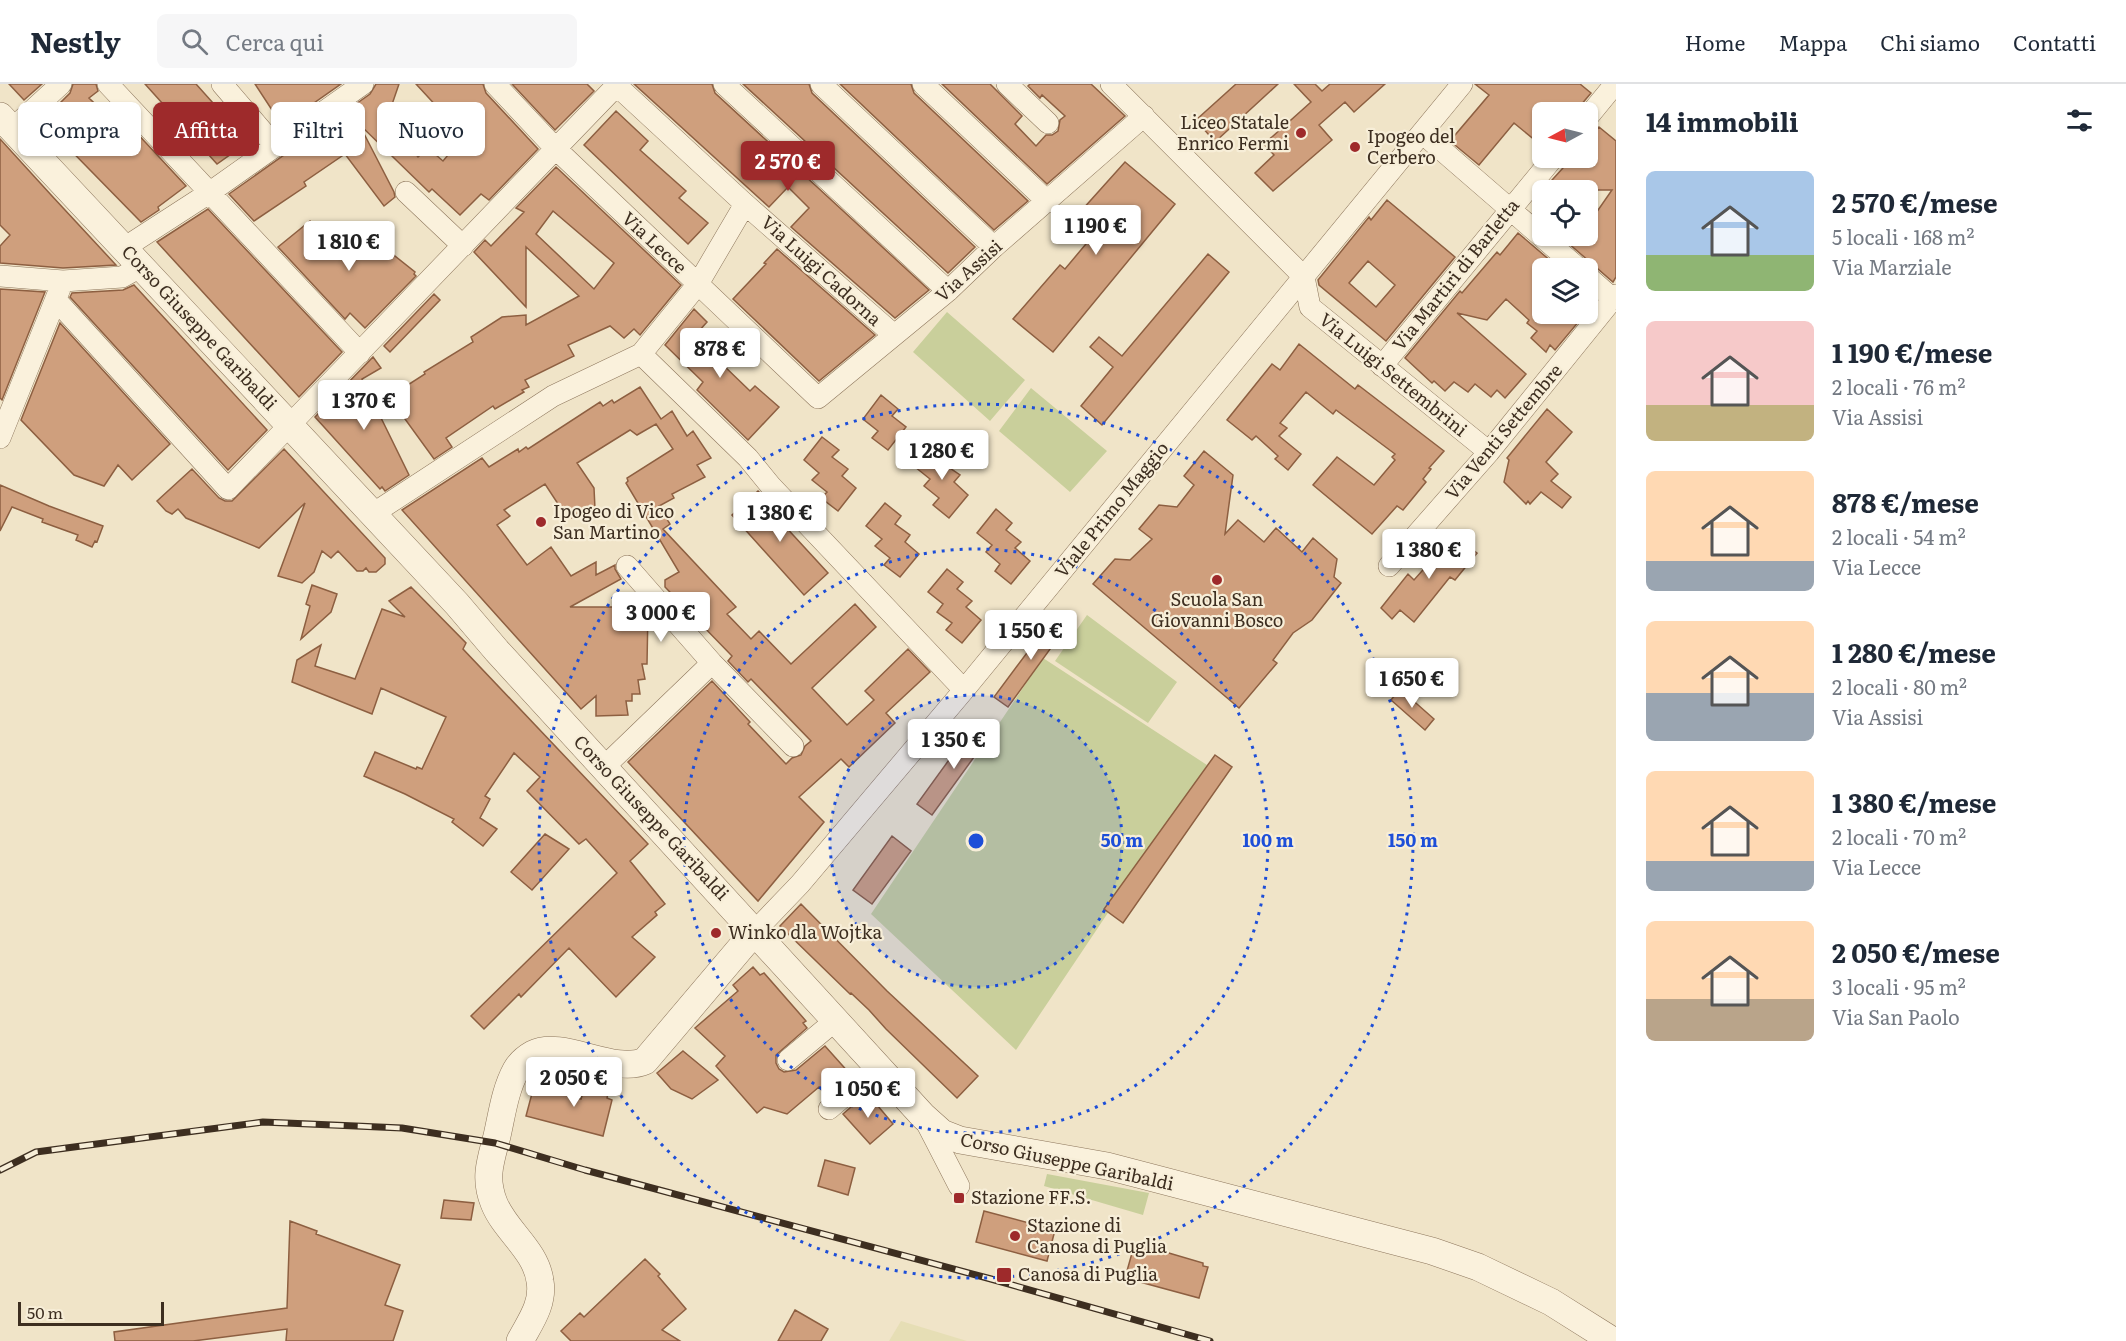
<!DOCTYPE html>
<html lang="it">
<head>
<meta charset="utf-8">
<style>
	:root { --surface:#fff; --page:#f6f6f7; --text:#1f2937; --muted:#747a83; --line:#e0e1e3; --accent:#9e2a2b }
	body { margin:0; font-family:Literata,serif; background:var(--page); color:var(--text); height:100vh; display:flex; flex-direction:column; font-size:22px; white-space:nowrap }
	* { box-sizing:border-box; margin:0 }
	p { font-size:20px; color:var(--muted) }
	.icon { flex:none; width:33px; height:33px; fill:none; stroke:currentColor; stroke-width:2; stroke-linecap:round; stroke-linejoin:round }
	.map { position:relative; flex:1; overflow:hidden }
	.sheet { display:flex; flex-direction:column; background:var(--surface); width:510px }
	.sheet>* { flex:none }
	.top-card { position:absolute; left:18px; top:18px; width:570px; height:54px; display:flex; gap:12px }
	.needle { width:39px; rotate:263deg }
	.buttons { position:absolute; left:1532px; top:18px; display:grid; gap:12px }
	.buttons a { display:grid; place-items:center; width:66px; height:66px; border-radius:9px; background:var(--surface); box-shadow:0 2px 4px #0004; font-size:30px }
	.scale { position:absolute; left:18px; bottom:15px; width:146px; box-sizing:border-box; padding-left:6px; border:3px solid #3d2e20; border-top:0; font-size:16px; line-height:21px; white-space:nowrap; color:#3d2e20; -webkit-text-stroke:4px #f7eed8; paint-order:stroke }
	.price { position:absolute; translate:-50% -51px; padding:0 14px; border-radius:6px; background:#fff; color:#222; font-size:20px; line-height:39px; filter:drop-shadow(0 2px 3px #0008) }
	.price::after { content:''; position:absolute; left:50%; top:36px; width:18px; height:14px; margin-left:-9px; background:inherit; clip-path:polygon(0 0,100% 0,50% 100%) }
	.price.active { background:var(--accent); color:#fff }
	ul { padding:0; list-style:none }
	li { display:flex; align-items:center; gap:18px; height:150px; padding:0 30px }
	li span { display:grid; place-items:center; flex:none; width:168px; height:120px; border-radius:9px; color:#555 }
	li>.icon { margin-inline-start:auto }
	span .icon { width:72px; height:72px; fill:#fffc; stroke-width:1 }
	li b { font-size:26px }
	h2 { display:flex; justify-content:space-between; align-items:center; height:72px; padding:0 30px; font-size:26px }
	.tag { padding:0 21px; border-radius:9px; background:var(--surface); box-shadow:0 2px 4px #0004; font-size:21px; line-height:54px }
	.tag.active { background:var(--accent); color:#fff }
	header { display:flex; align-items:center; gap:36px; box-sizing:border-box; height:84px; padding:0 30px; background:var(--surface); border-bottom:2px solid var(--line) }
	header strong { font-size:28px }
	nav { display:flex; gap:33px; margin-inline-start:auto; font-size:21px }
	.search { width:420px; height:54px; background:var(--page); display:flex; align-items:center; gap:15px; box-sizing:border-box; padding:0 21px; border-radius:9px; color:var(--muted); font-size:22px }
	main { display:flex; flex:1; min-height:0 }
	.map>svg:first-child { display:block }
	.farmland { fill:#e6deb5 }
	.green { fill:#c9cf9b }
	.building { fill:#cf9f7d; stroke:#8d5f41; stroke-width:1.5; fill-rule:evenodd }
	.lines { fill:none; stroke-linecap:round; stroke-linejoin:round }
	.minor-casing { stroke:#8d765c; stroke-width:22 }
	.tertiary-casing { stroke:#8d765c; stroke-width:28 }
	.minor { stroke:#faf1dc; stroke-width:21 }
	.tertiary { stroke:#faf1dc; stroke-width:27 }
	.rail-casing { stroke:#3d2e20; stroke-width:7 }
	.rail { stroke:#f7eed8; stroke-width:4.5; stroke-dasharray:14; stroke-linecap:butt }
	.ring { fill:none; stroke:#1d4ed8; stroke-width:3; stroke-dasharray:3 6 }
	.poi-dot { fill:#9e2a2b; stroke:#f7eed8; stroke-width:2 }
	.labels { text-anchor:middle; stroke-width:4.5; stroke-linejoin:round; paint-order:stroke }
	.poi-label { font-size:18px; fill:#3d2e20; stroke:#f7eed8; text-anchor:start }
	.street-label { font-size:18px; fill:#3d2e20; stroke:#f7eed8 }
	.centre { fill:#1d4ed8; stroke:#f7eed8; stroke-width:3 }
	.ring-label { font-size:18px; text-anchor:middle; font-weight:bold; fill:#1d4ed8; stroke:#f7eed8; stroke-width:4.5; stroke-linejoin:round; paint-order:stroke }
</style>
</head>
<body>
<header>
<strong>Nestly</strong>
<div class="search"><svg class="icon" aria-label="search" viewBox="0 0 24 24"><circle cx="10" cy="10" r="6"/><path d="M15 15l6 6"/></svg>Cerca qui</div>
<nav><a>Home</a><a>Mappa</a><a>Chi siamo</a><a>Contatti</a></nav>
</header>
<main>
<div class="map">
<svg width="1616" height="1257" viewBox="0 0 1616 1257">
	<rect width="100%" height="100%" fill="#f0e4c8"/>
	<path class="farmland" d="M901,1237l66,20h-78z"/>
	<path class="green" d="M947,228l78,68 -35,41 -77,-69z
		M1031,304l76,63 -37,41 -71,-61z
		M1087,531l90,67 -29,41 -93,-62z
		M1043,574l164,107 -191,285 -145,-136z
		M1047,1090l102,19 -6,22 -99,-29z"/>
	<path class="building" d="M9,0h33l-18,16z
		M73,0h23l2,7 -9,7 24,23 7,-6 66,71 -28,21 1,3 -18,12 -99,-101 28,-28z
		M145,0h51l52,58 -31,22z
		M255,0h86l-57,40 -10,-15 -2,1z
		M376,0h23l-12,35 18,8 -4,9 17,21 10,-9 15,13 21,-25 -48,-52h67l3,9 52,56 -49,51 -8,-6 -21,21 -28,-26 -3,3 -70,-68 35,68 1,5 -11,9 -39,-52 -41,28 2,4 -52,35 -25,-27 141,-100z
		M512,0h75l7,7 -39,39z
		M634,0h78l3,9 214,197 -34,28 -104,-91 18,-19 -21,-21 -19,20z
		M743,0h66l3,9 163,154 -27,26z
		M840,0h71l3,9 114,108 -34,29z
		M942,0h48l32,32 -7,8 21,22 10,-11h6l6,-4 2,-11 5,-4 -23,-21 -2,3 -12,-12 2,-2h61l34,32 -78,68z
		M1236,0h42l-63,58 -19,-22z
		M1294,0h21l7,7 8,-7h55l-31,28 -9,-10 -26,23 13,15 -59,51 -18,-18 19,-18 -10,-11 47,-42z
		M1475,0h105l11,9 -16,19h-41l8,7v27l-28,-23 -35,42 -29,-24 39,-46z
		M616,27l32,30 -8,9 46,41 -7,7 29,25 -20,21 -104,-99z
		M1599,43l17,14v136l-3,5 -53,-46h27v-10l25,-36h-69l29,-32h15v-16z
		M0,55l52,57 64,69 -53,3 -63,-5v-17l10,-11 -10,-10z
		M1125,78l50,42 -122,148 -40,-33 47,-54 5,4 36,-43 -19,-16z
		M556,83l125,118 -41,50 -6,-6 -10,9 -14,-12 -42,19 6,11 -49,24 4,7 -7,3 2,2 -29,17 -2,-3 -47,32 6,9 -18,12 -45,-62 36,-23 -1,-2 49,-30 -2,-5 31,-20 24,-2v10l53,-29 -53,-49v60l-52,-55 11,-12 6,6 33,-34 -8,-4zM553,127l61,52 -20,26 -58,-55z
		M1387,116l68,57 -69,84 -67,-56 -1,-5 51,-63 2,3zM1368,177l27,24 -19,22 -27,-24z
		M208,125l134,143 -43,45 -142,-155z
		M310,137l26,30 10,-9 3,3 11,-12h6l49,39 -1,2 2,2 -51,52 -15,-15 -5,6 -67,-72z
		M1518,149l41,35h-17v46h43l-30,36 -5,-5 -4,7 -15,-14 6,-7 -10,-8 2,-3 -23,-21 -19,21 -30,-7 69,61 -21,24 -8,-8 -6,7 -16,-13 -7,8 -14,-10 -9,9 -11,-10 -2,2 -27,-25 55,-67 2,2 35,-41 3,3z
		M777,165l98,86 -56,46 -86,-82 33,-35 -2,-1z
		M1208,170l21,18 -127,153 -21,-19 32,-39 -23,-20 9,-10 23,19z
		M134,201l133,145 -39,40 -158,-173 2,-4 51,-3z
		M0,205l45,3 -43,108 -2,-2z
		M434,210l6,6 -50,52 -6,-6z
		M694,225l13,13 -8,9 28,24 -7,7 30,29 5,-5 24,21 -31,33 -51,-50 6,-8 -38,-37z
		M60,239l110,121 -38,36 -14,-15 -14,21 -30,-11 -53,-55z
		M1299,260l56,45 3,-4 86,66 -15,17 2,1 -8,10 3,3 -23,28 -6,-4 -25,28 -59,-49 24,-28 37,28 21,-25 -3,-3 3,-3 -59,-44 -3,4 -27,-22 -26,31 7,5 -8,8 22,18 -13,16 -13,-11 3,-3 -22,-20 -4,4 -25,-20 45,-56 8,6z
		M373,273l8,11 -19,11 47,96 -24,16 -3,-4 -2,2 -65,-72z
		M640,303l21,32 11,-8 15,25 6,-5 18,27 -14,7 8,12 -33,17 2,4 -15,8 11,18 -7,5 73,78 -9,7 24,25 8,-8 32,33 64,-60 21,23 -64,61 35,37 27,-25 -9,-9 43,-42 22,23 -44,41 9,10 -46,44 -8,-8 -42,38 25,25 -66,79 -130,-139 84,-81 38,41 -2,2 38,40 6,-6 9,-3 4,-9 6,-5 -60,-62 -3,3 -20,-21 4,-5 -67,-69v-7l14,-8 -53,-89 2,-2 -1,-3 46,-29 -17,-25 -19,11 -7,-5 -53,33 17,25 1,21 -14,9 -3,-5 -6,5 -7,-10 -3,2 -17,-26 -41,26 6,6 -13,9 30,40 24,-18 20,29 25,-14v13l19,-10v4l6,10 -51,28h76l2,3 -1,54h-5l3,15 -7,1 2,14h-8v7h-6l2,14 -32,1v-20l-15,13 -179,-199 80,-52 7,9 29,-18 1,3 7,-5 2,2 72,-47 3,4 9,-6 2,3z
		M881,311l17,14 -6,7 14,11 -18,23 -16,-12 6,-7 -15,-12z
		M1547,325l25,23 -26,30 12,12 -7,7 20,16 -9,11 -21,-16 -11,12 -2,-3 -2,3 -22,-22 5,-22 -2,-2z
		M822,353l17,13 -7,7 16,12 -6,7 14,12 -18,23 -17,-13 6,-6 -15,-12 7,-7 -15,-13z
		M934,359l16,13 -6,8 16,11 -6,7 14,13 -19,23 -16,-13 6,-7 -15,-12 6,-7 -15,-12z
		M284,365l101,109v6l-9,8h-7l-3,-4 -3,3h-6l-19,-20 -7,7 -9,-7 -8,21 -12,11 -24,-7 27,-73 -46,45 -73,-30 -8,-9 -6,5 -6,-3 -9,-10 35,-32 27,29 6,3h7z
		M1204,367l29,24 -8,59 13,-14 26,22 12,-14 26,24 11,-14 24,21 -3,18 7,6 -29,37 -19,13 -20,27 4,3 -38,45 -146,-124 22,-25 15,1 22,-21 -13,-10 20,-24 18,2 17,-22 -10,-9z
		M0,401l49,21 54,20 -6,16 -2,-1 -3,6 -16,-7 2,-5 -36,-13 1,-3 -31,-12 -12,24z
		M758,407l16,17 -3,3 57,62 -24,22 -72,-80z
		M885,419l16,13 -6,8 15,11 -5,7 14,12 -19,23 -16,-12 6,-7 -15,-12 7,-7 -16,-13z
		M996,425l16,14 -6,7 15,12 -6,6 15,13 -19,23 -16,-13 5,-7 -14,-12 6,-7 -15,-12z
		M1454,451l23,18 -22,27 -5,-3 -36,45 -14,-12 -8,9 -11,-11 27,-34 6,6z
		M947,485l16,13 -6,7 15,12 -6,6 15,13 -19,23 -16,-13 6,-7 -15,-11 6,-8 -15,-12z
		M312,501l25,9 -6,18 -30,27 9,-33 -4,-2z
		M411,503l55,56 -3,6 185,195 -18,17 35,43 -10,8 2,3 -25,22 23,20 -39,40 -47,-49 -48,49 -2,-3 -35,35 -13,-13 146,-143 -31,-34 -7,5 -52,-53 13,-14 -26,-24 -29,43 5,3 -10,19 17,11 -14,17 -31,-24 2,-3 -49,-25 -41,-18 11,-24 41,17 1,-2 5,2 24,-52 -65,-29 -9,26 -80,-32 5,-22 24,-15 -6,21 40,13 27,-70 23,8 -16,-16z
		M1056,530l13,9 -61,84 -14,-10z
		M1400,605l34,30 -9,11 -34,-30z
		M975,640l15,11 -58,80 -15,-11z
		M1215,671l17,12 -109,156 -19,-14z
		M545,750l24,15 -37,41 -21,-18z
		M892,752l19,15 -39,53 -19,-14z
		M801,820l86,87 91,85 -21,22 -71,-69 -17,-19 -18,-17 -1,1 -70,-68z
		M753,883l7,8 4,-2 42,48 -3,2 4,5 -31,27v8l3,6 5,3 12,-2 29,-24 25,28 -24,21 -7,-8 -32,27 -23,-7 -7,6 -41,-47 9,-10 -30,-28 43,-37 -5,-6z
		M683,967l35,29 -26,19 -21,-10 -14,-16z
		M588,994l22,6 -3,14 5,2 -9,36 -77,-20 8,-30 47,13z
		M867,1009l26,31 -23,20 -27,-30z
		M825,1076l30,8 -7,27 -30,-9z
		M444,1116l30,3 -3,17 -30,-2z
		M984,1127l71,19 -8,31 -71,-19z
		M290,1137l27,10 -1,3 84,31 -15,40 18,6 -10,30h-107l1,-12 -94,12h-78l-1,-9 173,-24z
		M1134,1162l5,2 1,-2 22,5 41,12v3l5,1 -9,31 -74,-20z
		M645,1175l15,15 -2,2 28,33 -24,21 18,11h-109l-10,-10 19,-18 4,4z
		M795,1226l33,19 -7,12h-43z"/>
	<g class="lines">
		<g class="minor-casing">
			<path id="minor" d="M108,0l252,269
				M222,0l53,62
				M495,0l61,65 262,249 130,-107 46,-44 150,-131
				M615,0l130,120 149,131
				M724,0l224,207
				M821,0l173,163
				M923,0l125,118
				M1007,0l41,39
				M1111,0l193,193 6,30 179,145
				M1587,34l28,-34
				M12,45l49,-45
				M1422,49l156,135
				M406,108l57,54
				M124,164l85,-55 154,-109
				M0,192l63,5 59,-4 20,-11
				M1587,192l26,23
				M56,216l172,189 390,-405
				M641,270l107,104 22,27 194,205
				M1382,282l171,-208
				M0,354l63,-157
				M371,431l182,-119 88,-42 57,-70 47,-80
				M627,482l85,97 81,83
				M1389,482l100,-114 127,-157
				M604,683l108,-104
				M755,847l45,-47 164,-194 498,-606
				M788,976l48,-40
				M829,1025l49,-42
				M926,1038l33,64"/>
		</g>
		<g class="tertiary-casing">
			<path id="tertiary" d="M0,32l457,488 40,47 426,465 19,17 18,7 147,26 325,85 46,16 73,35 62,39
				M520,1257c10,-19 24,-37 20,-60 -4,-31 -35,-50 -46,-78 -4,-10 -6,-20 -5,-31 1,-12 5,-24 8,-36 5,-22 8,-46 19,-66 4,-7 10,-12 17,-16 29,-15 81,21 112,7l110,-130"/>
		</g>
		<use href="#minor" class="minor"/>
		<use href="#tertiary" class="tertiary"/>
		<g class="rail-casing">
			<path id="rail" d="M0,1086l36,-18 227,-30 139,6 93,15 90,27 406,109 219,62"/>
		</g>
		<use href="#rail" class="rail"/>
	</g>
	<circle cx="976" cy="757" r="146" fill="#1d4ed8" fill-opacity=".12"/>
	<g class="ring">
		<circle cx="976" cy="757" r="146"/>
		<circle cx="976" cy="757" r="292"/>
		<circle cx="976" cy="757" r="437"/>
	</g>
	<g class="poi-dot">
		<circle cx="1301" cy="49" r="6"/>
		<circle cx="1355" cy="63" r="6"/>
		<circle cx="541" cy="438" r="6"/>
		<circle cx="1217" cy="496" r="6"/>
		<circle cx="716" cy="849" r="6"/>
		<rect x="953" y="1108" width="12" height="12" rx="3"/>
		<circle cx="1015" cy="1152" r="6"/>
		<rect x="996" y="1183" width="16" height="16" rx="3"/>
	</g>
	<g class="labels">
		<g class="poi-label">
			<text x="1289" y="45" text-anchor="end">Liceo Statale<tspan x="1289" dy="21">Enrico Fermi</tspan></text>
			<text x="1367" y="59">Ipogeo del<tspan x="1367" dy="21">Cerbero</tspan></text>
			<text x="553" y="434">Ipogeo di Vico<tspan x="553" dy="21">San Martino</tspan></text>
			<text x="1217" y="522" text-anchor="middle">Scuola San<tspan x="1217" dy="21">Giovanni Bosco</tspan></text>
			<text x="728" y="855">Winko dla Wojtka</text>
			<text x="971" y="1120">Stazione FF.S.</text>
			<text x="1027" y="1148">Stazione di<tspan x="1027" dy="21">Canosa di Puglia</tspan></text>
			<text x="1018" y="1197">Canosa di Puglia</text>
		</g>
		<g class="street-label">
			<text transform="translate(654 159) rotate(43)" y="6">Via Lecce</text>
			<text transform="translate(821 187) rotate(42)" y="6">Via Luigi Cadorna</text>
			<text transform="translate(969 187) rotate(-42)" y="6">Via Assisi</text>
			<text transform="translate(1456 191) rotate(-51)" y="6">Via Martiri di Barletta</text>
			<text transform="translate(199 244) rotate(47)" y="6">Corso Giuseppe Garibaldi</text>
			<text transform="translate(1393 291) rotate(39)" y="6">Via Luigi Settembrini</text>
			<text transform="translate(1504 348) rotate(-50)" y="6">Via Venti Settembre</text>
			<text transform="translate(1112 426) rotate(-51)" y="6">Viale Primo Maggio</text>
			<text transform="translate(651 734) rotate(47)" y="6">Corso Giuseppe Garibaldi</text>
			<text transform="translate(1067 1078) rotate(12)" y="6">Corso Giuseppe Garibaldi</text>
		</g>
	</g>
	<circle cx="976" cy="757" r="9" class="centre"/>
	<g class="ring-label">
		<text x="1122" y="763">50 m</text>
		<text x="1268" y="763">100 m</text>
		<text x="1413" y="763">150 m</text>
	</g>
</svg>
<div class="buttons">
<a><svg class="needle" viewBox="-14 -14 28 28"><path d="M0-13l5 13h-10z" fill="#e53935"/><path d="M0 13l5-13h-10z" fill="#747a83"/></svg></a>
<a><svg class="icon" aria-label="locate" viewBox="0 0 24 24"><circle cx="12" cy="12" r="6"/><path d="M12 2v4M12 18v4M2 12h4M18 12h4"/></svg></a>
<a><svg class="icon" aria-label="layers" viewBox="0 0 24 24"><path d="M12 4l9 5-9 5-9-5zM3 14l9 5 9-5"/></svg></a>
</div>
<div class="scale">50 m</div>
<b class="price active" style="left:788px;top:108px">2 570 €</b>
<b class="price" style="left:1096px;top:172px">1 190 €</b>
<b class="price" style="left:349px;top:188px">1 810 €</b>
<b class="price" style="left:720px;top:295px">878 €</b>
<b class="price" style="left:364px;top:347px">1 370 €</b>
<b class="price" style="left:942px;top:397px">1 280 €</b>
<b class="price" style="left:780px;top:459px">1 380 €</b>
<b class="price" style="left:1429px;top:496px">1 380 €</b>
<b class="price" style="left:661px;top:559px">3 000 €</b>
<b class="price" style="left:1031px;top:577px">1 550 €</b>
<b class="price" style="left:1412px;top:625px">1 650 €</b>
<b class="price" style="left:954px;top:686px">1 350 €</b>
<b class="price" style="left:574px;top:1024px">2 050 €</b>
<b class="price" style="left:868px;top:1035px">1 050 €</b>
<div class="top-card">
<a class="tag">Compra</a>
<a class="tag active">Affitta</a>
<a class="tag">Filtri</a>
<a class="tag">Nuovo</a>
</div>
</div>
<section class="sheet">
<h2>14 immobili<svg class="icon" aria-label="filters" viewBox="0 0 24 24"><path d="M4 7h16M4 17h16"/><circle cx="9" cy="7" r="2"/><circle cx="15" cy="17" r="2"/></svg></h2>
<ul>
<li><span style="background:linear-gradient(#a9c7e8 70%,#8fb573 0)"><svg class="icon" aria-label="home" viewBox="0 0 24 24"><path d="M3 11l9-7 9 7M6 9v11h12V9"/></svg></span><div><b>2 570 €/mese</b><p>5 locali · 168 m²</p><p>Via Marziale</p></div></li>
<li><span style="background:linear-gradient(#f6c9c9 70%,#c2b280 0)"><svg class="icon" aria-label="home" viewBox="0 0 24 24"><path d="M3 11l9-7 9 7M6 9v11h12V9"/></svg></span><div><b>1 190 €/mese</b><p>2 locali · 76 m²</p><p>Via Assisi</p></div></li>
<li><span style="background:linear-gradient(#ffd9b3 75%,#9aa5b1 0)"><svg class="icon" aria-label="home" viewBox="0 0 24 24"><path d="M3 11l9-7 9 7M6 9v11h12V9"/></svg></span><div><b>878 €/mese</b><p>2 locali · 54 m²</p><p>Via Lecce</p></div></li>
<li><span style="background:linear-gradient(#ffd9b3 60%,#9aa5b1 0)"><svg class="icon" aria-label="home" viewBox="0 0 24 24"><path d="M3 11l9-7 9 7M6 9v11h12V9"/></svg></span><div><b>1 280 €/mese</b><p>2 locali · 80 m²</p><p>Via Assisi</p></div></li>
<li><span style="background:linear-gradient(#ffd9b3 75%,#9aa5b1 0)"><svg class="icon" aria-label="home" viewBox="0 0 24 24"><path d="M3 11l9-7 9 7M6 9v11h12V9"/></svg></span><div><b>1 380 €/mese</b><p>2 locali · 70 m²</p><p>Via Lecce</p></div></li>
<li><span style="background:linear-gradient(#ffd9b3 65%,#b9a48a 0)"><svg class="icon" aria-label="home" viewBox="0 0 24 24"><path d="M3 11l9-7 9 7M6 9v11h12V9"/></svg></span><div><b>2 050 €/mese</b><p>3 locali · 95 m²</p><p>Via San Paolo</p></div></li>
</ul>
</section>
</main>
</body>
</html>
